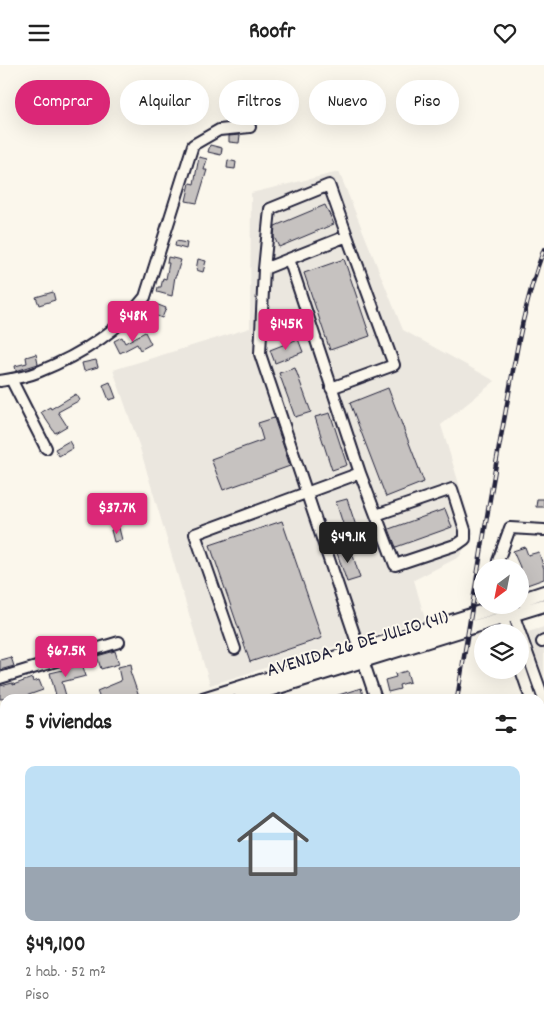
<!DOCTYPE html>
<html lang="es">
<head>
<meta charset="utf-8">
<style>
	:root { --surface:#fff; --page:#f2f2f2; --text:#222; --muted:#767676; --accent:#db2777 }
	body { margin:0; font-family:Dekko,sans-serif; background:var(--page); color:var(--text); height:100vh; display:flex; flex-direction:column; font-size:19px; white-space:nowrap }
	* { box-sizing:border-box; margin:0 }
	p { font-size:16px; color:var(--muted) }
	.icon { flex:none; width:28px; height:28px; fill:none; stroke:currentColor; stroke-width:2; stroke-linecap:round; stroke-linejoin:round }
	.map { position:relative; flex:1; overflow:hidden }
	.drawer { position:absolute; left:0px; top:629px; width:545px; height:336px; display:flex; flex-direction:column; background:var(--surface); border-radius:15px 15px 0 0; box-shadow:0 5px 20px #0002 }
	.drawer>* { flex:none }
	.hud { position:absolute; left:15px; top:15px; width:515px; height:45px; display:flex; gap:10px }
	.needle { width:32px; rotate:212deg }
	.tools { position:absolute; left:474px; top:494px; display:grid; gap:10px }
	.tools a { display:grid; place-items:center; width:55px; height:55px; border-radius:50%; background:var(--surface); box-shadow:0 5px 20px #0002; font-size:25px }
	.price { position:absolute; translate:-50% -42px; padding:0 11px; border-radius:5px; background:var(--accent); color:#fff; font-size:16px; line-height:32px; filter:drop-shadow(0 1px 2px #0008) }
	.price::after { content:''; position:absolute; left:50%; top:30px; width:15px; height:11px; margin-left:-8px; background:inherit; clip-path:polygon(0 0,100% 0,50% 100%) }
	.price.active { background:#222; color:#fff }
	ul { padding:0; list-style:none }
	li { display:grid; align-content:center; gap:10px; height:265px; padding:0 25px }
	li span { display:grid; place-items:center; height:155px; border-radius:10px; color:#555 }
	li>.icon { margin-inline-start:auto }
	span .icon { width:90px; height:90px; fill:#fffc; stroke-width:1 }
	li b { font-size:21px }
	h2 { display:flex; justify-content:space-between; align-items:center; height:60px; padding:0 25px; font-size:21px }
	.chip { padding:0 18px; border-radius:22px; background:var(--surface); box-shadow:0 5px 20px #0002; font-size:18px; line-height:45px }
	.chip.active { background:var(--accent); color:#fff }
	header { display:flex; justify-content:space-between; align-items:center; height:65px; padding:0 25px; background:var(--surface); font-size:22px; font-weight:800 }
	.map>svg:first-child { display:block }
	.built { fill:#ebe7df }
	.green { fill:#dbd8d3; stroke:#7e7d87 }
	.building { fill:#c6c2c0; stroke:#22223b }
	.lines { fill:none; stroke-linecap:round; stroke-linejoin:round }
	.minor-casing { stroke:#22223b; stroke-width:14 }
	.major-casing { stroke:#22223b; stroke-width:16 }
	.path { stroke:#22223b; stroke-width:1; stroke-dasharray:5 4; stroke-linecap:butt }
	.minor { stroke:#fbf7ec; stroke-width:10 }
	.major { stroke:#fbf7ec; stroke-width:12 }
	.rail-casing { stroke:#22223b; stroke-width:4.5 }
	.rail { stroke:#fbf7ec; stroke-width:2.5; stroke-dasharray:8; stroke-linecap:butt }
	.labels { text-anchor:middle; stroke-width:4; stroke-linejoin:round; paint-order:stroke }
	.street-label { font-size:20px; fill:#22223b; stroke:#fbf7ec }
</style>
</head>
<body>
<header><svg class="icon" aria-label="menu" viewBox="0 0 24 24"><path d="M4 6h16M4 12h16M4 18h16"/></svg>Roofr<svg class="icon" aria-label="heart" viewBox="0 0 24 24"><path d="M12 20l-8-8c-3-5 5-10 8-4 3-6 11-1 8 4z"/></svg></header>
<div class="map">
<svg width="544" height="964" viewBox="0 0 544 964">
	<rect width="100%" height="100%" fill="#fbf7ec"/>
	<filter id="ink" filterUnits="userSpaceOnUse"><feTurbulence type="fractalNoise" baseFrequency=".02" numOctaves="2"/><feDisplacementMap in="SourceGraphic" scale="10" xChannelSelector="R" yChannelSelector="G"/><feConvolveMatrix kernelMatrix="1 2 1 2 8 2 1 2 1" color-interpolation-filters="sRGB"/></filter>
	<g filter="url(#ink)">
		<path class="built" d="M339,107l64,158 92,51 -54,44 33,108 -15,24 -45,23 11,39 -215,66 -71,-240 -26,-75 137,-42 1,-135z
			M544,562v50l-16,-45z
			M540,733h4v231h-74l-3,-4h73z
			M5,797v163h341v4h-346v-166z"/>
		<path class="green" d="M439,960h25l4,4h-44z"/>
		<path class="building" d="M240,70l-1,8 -10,-1v-6z
			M210,80l12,3 -1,7 -13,-3z
			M199,92l8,2 -3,11h3l-10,33 -11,-2 4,-18 4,1z
			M228,95l8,2 -1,7 -8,-1z
			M325,140l9,19 -55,23 -5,-10 1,-11z
			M176,176l11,2 -1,6 -11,-3z
			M168,192l13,3 -5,16h-1l-3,20 -15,-4 1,-5h3l2,-9 3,1 3,-16h-2z
			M198,194l8,2 -3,11 -7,-2z
			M344,194l26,77 -40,14 -26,-77z
			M53,227l2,8 -16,5 -3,-8z
			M153,238l13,5 -4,10 -13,-5z
			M145,267l6,12 -11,6 -3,-6 -17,9 -6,-12 8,-4 3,6z
			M298,274l5,13 -28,11 -5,-13z
			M36,289l2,10 -22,7 -1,-5 12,-3 -1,-6z
			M96,295l2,7 -14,4 -2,-8z
			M295,303l16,44 -16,5 -16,-44z
			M110,317l6,16 -7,2 -6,-15z
			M388,323l36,94 -38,15 -36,-94z
			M76,329l4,6 -22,12 9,14 -12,7 -14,-21 9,-5 1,2z
			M330,348l17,52 -15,5 -17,-53z
			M274,353l16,48 -67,24 -12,-31 52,-19 -5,-17z
			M69,376l4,7 -14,8 -4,-7z
			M347,434l9,27 -11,4 -9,-28z
			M537,434h7v8h-8z
			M445,444l7,18 -56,20 -7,-18z
			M282,456l40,117 -72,24 -40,-117z
			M119,463l3,12 -8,2 -3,-12z
			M350,481l10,32 -13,4 -11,-32z
			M525,482l3,8 11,-3 5,17v10l-17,6 -1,-2 -6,2v-18l-7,-16z
			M115,586l4,13 -18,5 -4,-13z
			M11,592l3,9 -14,4v-10z
			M71,599l1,3 10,-3 4,12 -24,6 5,17h-10l-7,-26 13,-3 -1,-3z
			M131,599l1,6 -2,1 9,26 -6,2h-33l-3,-8 24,-10 -3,-14z
			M407,606l3,11 -11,3 1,4 -12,3 -3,-12 11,-3 -1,-3z
			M32,613l1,4 6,-2 4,10 -20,7 -23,2v-13l13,-3v2z
			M361,623l3,11h-31l-1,-2z"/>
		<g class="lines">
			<g class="minor-casing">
				<path id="minor" d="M347,171l-18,-51 -59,24 -6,60 -4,85 116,345
					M264,204l25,-10
					M11,314l35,69
					M0,316c12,-2 26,-4 38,-9 40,-16 80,-40 107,-75l48,-152 26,-15 31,-3
					M331,323l63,-23 -47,-129 -58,23 71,214
					M500,502l-2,-6 12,-33 34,2
					M510,540l10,28
					M501,547l7,21
					M520,568l24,67
					M542,577l2,-1
					M235,584l-40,-115 165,-61 35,92 63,-21 7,-5v-9l-13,-41 -76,26
					M520,602l11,32
					M0,613l119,-36
					M540,660l4,11
					M0,678l5,-1
					M540,830l4,11
					M0,862l5,-2
					M540,946l4,-1
					M96,960l1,4
					M144,960l2,4
					M293,960l1,4
					M396,964l1,-4"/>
			</g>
			<g class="major-casing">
				<path id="major" d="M520,535l24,-8
					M203,634l300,-94
					M240,634l304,-94
					M0,697l5,-2
					M0,710l5,-2"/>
			</g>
			<path class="path" d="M181,634l12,-4"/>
			<use href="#minor" class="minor"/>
			<use href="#major" class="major"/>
			<g class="rail-casing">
				<path id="rail" d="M457,634c16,-95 30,-190 48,-284 10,-56 19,-113 39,-166
					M407,964l1,-4"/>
			</g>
			<use href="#rail" class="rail"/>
		</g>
	</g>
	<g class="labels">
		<g class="street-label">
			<text transform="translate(357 577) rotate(-17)" y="7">AVENIDA 26 DE JULIO (41)</text>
		</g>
	</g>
</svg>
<div class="tools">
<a><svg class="needle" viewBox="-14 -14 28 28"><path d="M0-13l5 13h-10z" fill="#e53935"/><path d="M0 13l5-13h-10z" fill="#767676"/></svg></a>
<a><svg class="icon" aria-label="layers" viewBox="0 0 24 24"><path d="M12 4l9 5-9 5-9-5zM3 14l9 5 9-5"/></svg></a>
</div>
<b class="price" style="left:133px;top:278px">$48K</b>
<b class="price" style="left:286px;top:286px">$145K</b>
<b class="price" style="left:117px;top:470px">$37.7K</b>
<b class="price active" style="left:348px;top:499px">$49.1K</b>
<b class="price" style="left:66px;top:613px">$67.5K</b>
<div class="hud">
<a class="chip active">Comprar</a>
<a class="chip">Alquilar</a>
<a class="chip">Filtros</a>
<a class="chip">Nuevo</a>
<a class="chip">Piso</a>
</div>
<section class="drawer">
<h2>5 viviendas<svg class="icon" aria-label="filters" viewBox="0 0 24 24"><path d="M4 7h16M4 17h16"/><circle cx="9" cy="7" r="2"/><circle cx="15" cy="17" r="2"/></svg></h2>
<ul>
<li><span style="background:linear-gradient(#bfe0f5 65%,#9aa5b1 0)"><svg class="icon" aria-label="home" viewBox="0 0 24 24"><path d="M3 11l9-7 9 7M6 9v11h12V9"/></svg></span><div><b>$49,100</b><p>2 hab. · 52 m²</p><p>Piso</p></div></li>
</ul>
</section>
</div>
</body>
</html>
